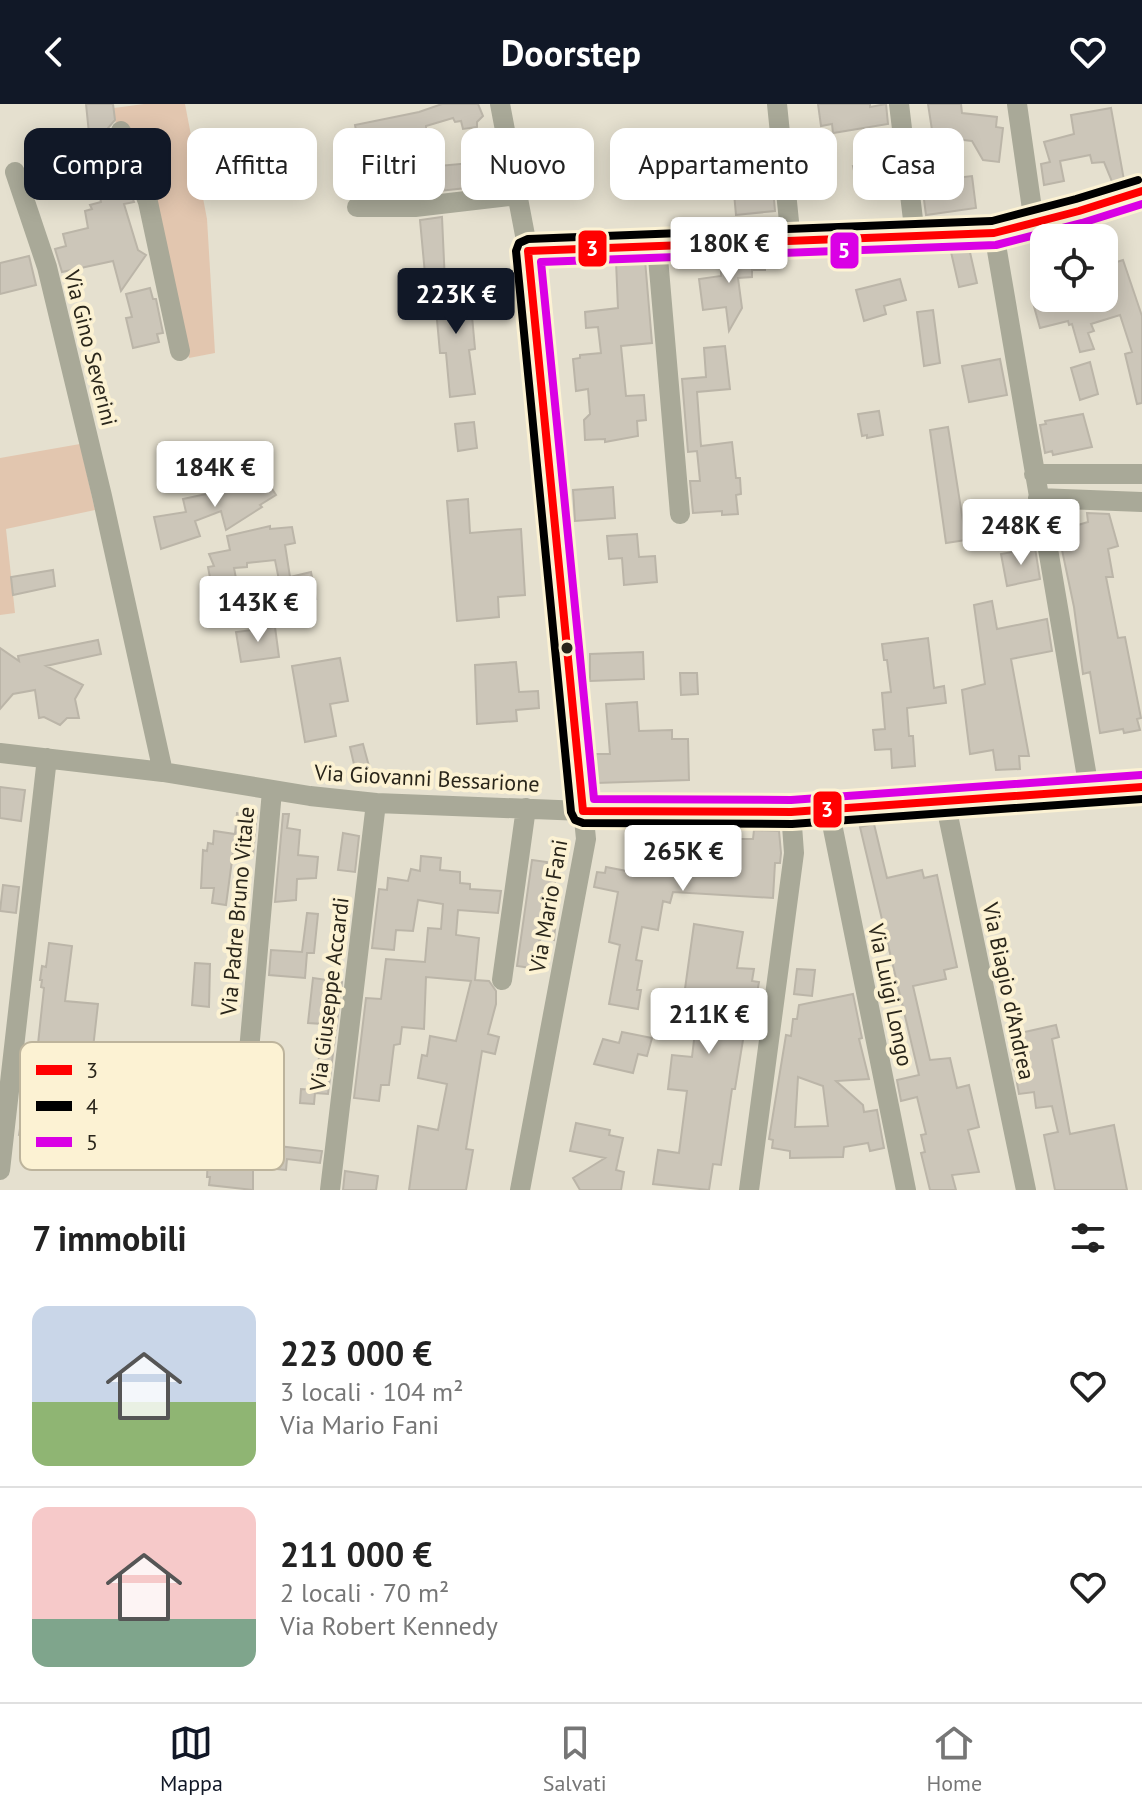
<!DOCTYPE html>
<html lang="it">
<head>
<meta charset="utf-8">
<style>
	:root { --surface:#fff; --page:#f2f2f2; --text:#222; --muted:#767676; --line:#e0e0e0; --accent:#111827 }
	body { margin:0; font-family:"PT Sans",sans-serif; background:var(--page); color:var(--text); height:100vh; display:flex; flex-direction:column; font-size:30px; white-space:nowrap }
	* { box-sizing:border-box; margin:0 }
	p { font-size:26px; color:var(--muted) }
	.icon { flex:none; width:44px; height:44px; fill:none; stroke:currentColor; stroke-width:2; stroke-linecap:round; stroke-linejoin:round }
	.map { position:relative; height:1086px; overflow:hidden }
	.drawer { display:flex; flex-direction:column; background:var(--surface); flex:1 }
	.drawer>* { flex:none }
	.top-card { position:absolute; left:24px; top:24px; width:1094px; height:72px; display:flex; gap:16px }
	.controls { position:absolute; left:1030px; top:120px; display:grid; gap:16px }
	.controls a { display:grid; place-items:center; width:88px; height:88px; border-radius:16px; background:var(--surface); box-shadow:0 4px 20px #0003; font-size:40px }
	.price { position:absolute; translate:-50% -68px; padding:0 18px; border-radius:8px; background:#fff; color:#222; font-size:26px; line-height:52px; filter:drop-shadow(0 2px 4px #0008) }
	.price::after { content:''; position:absolute; left:50%; top:48px; width:24px; height:18px; margin-left:-12px; background:inherit; clip-path:polygon(0 0,100% 0,50% 100%) }
	.price.selected { background:var(--accent); color:#fff }
	ul { padding:0; list-style:none }
	li { display:flex; align-items:center; gap:24px; height:200px; padding:0 32px }
	li+li { border-top:2px solid var(--line) }
	li span { display:grid; place-items:center; flex:none; width:224px; height:160px; border-radius:16px; color:#555 }
	li>.icon { margin-inline-start:auto }
	span .icon { width:96px; height:96px; fill:#fffc; stroke-width:1 }
	li b { font-size:34px }
	h2 { display:flex; justify-content:space-between; align-items:center; height:96px; padding:0 32px; font-size:34px }
	.tag { padding:0 28px; border-radius:16px; background:var(--surface); box-shadow:0 4px 20px #0003; font-size:28px; line-height:72px }
	.tag.selected { background:var(--accent); color:#fff }
	header { display:flex; justify-content:space-between; align-items:center; height:104px; padding:0 32px; background:var(--accent); color:#fff; font-size:36px; font-weight:700 }
	.tab-bar { display:flex; justify-content:space-around; align-items:center; height:112px; border-top:2px solid var(--line); background:var(--surface); font-size:22px; color:var(--muted) }
	.tab-bar a { display:grid; justify-items:center; gap:4px }
	.tab-bar .selected { color:var(--accent) }
	.map>svg:first-child { display:block }
	.green { fill:#e2c6af }
	.building { fill:#ccc6b9; stroke:#bbb5a8; stroke-width:2; fill-rule:evenodd }
	.lines { fill:none; stroke-linecap:round; stroke-linejoin:round }
	.minor { stroke:#a9a998; stroke-width:20 }
	.bus-1-casing { stroke:#fcf2d3; stroke-width:14 }
	.bus-2-casing { stroke:#fcf2d3; stroke-width:14 }
	.bus-3-casing { stroke:#fcf2d3; stroke-width:14 }
	.bus-1 { stroke:#f00; stroke-width:8 }
	.bus-2 { stroke:#000; stroke-width:8 }
	.bus-3 { stroke:#da00e5; stroke-width:8 }
	.bus-dot { fill:#29251a; stroke:#fcf2d3; stroke-width:3 }
	.labels { text-anchor:middle; stroke-width:8; stroke-linejoin:round; paint-order:stroke }
	.street-label { font-size:22px; fill:#29251a; stroke:#fcf2d3 }
	.key { fill:#fcf2d3; stroke:#bdb49c; stroke-width:2 }
	.key-label { font-size:22px; fill:#29251a }
	.line-badge { stroke:#fcf2d3; stroke-width:3 }
	.badge-label { font-size:22px; text-anchor:middle; font-weight:bold; fill:#fff }
</style>
</head>
<body>
<header><svg class="icon" aria-label="back" viewBox="0 0 24 24"><path d="M15 5l-7 7 7 7"/></svg>Doorstep<svg class="icon" aria-label="heart" viewBox="0 0 24 24"><path d="M12 20l-8-8c-3-5 5-10 8-4 3-6 11-1 8 4z"/></svg></header>
<div class="map">
<svg width="1142" height="1086" viewBox="0 0 1142 1086">
	<rect width="100%" height="100%" fill="#e5e0cf"/>
	<path class="green" d="M144,0h41l22,115 8,134 -26,5 -46,-219 -17,4 -10,-16 -2,-19z
		M80,340l15,66 -89,19 9,84 -15,2v-157z"/>
	<path class="building" d="M86,0h27l2,16 -7,8 1,7 25,67 -10,2 14,46 8,5 -25,36 -8,-30 -51,11 -7,-23 11,-3 -3,-12 25,-6 -3,-17 7,-2 -2,-4 11,-3 -10,-49z
		M442,0h36l5,12 -6,6v5l-14,2 -2,-8 -6,1 -2,-4 -27,8v6l-25,2 4,35 66,-6 4,24 -54,6 -1,-11 -39,6 -2,-20 -34,5 -5,-33 17,-4 -2,-11 64,-13z
		M818,0h52v3l16,-3 2,20 -55,9 -1,-9 -11,2z
		M928,0h33l1,9 35,4 -1,10 7,1 -4,34 -16,-2 -11,-19 -17,-2 -21,4z
		M1111,4l13,72 -11,4 -9,-22 -12,1 -2,-8 -30,6 4,20 -20,4 -3,-21 9,-2 -6,-20 30,-8 -3,-19z
		M933,39l5,37 34,-4 4,32 -50,7 -9,-69z
		M892,57l3,24 -37,4 -5,-23z
		M773,84l2,23 -39,4 -2,-22z
		M442,113l3,66 -19,2 -6,-65z
		M969,144l8,35 -18,4 -8,-35z
		M765,151v15h-13v7l-14,1 4,30 -13,23 -3,-24 -23,3 -4,-31 22,-3v-19z
		M29,152l7,29 -36,9v-31z
		M645,156l7,83 -31,3 5,50 18,-1 2,25 -9,1 1,15 -33,6v-3l-20,1 -1,-20 6,-6 -2,-25 -12,2 -3,-32 7,-1v-3l21,-2 -3,-26 -12,1 -1,-16 33,-4 -2,-47z
		M1123,156l19,56v87l-5,1 -12,-50 7,-2 -12,-37 -29,9 3,7 -6,2 6,16 -14,3 -8,-28 -3,1 -1,-4 -28,7 -7,-25 18,-5h53v-32z
		M900,175l6,21 -22,6 2,8 -22,7 -8,-31z
		M469,179l6,66 -6,1 6,44 -25,3 -4,-44h-6l-6,-66z
		M150,184l3,11h3l7,34 -6,1 2,8 -26,6 -7,-30 6,-1 -6,-23z
		M933,206l7,53 -16,3 -7,-54z
		M725,242l5,43 -33,3 4,54 31,-4 4,36h4l1,16 -5,1 2,19 -16,1v-4l-29,2 -3,-32h10l-3,-30 -9,1 -6,-73 24,-2 -2,-29z
		M1000,255l7,36 -38,7 -7,-36z
		M1090,258l8,32 -18,6 -9,-32z
		M879,307l4,24 -16,3v-3l-5,1 -4,-22z
		M1083,310l9,33 -39,8 -1,-4 -7,2 -5,-28 6,-1 -1,-3z
		M474,318l3,26 -19,3 -3,-27z
		M948,323l18,113 -20,3 -16,-113z
		M259,365l17,26 -16,10 2,2 -36,23 -5,-19 -26,10 5,15 -39,13 -7,-32 32,-5 -3,-13 42,-9z
		M613,383l2,31 -40,3 -2,-31z
		M468,395l2,34 51,-4 4,66 -27,2 1,20 -42,4 -10,-120z
		M1087,409l22,1 9,32 -10,3 5,28h-7l12,61 7,-1 16,81 -4,1 3,11 -16,3 -1,-4 -23,4 -10,-61 -7,2 -9,-67 -16,-76 30,-9z
		M270,422v3l22,-2 3,16 -10,2 5,32 21,-5 5,27 -32,6 -9,-45 -28,3v4l-13,1 8,42 -14,3 -5,-23 -10,3 -5,-26 6,-1 -5,-12 21,-4 -3,-14z
		M637,430l2,23 16,-1 2,26 -33,3 -2,-27 -13,1 -2,-23z
		M1035,444l5,31 -33,7 -6,-32z
		M53,466l2,16 -42,9 -2,-18z
		M992,497l5,28 50,-10 5,32 -41,8 18,97h-10l1,13 -24,1 -3,-20 -23,4 -8,-64 23,-6 -11,-79z
		M275,523l4,30 -38,5 -5,-30z
		M928,534l6,50 10,-2 2,17 -39,5 2,28h4l2,30 -23,2 -1,-19 -16,1 -2,-20 12,-1 -3,-36 9,-1 -4,-32h-3l-2,-16z
		M98,536l3,14 -55,12 37,19 -8,14 4,19h-12l-7,7 -16,-8 -5,1 -4,-28 -22,4 -13,15v-61l19,13 -1,-5z
		M643,548l1,27 -54,2v-27z
		M340,554l8,43 -18,3 6,32 -31,6 -13,-76z
		M516,558l3,30 19,-1 1,17 -23,2 1,11 -40,3 -2,-59z
		M680,569h17l1,21 -17,1z
		M637,598l2,29 33,-1v9h16l1,41 -93,3v-29h14l-4,-50z
		M363,640l7,26 -14,3 -6,-26z
		M0,683l25,3 -4,31 -21,-3z
		M246,706l11,1 -4,45 -20,-3 -7,52 -14,-2 2,-15h-13l2,-38 4,1 1,-8 5,1 1,-13 21,3 2,-21 8,1z
		M283,710h6l-2,14 13,2 -2,25 20,2 -2,21 -19,1 -1,21 -21,2z
		M874,720l13,54 35,-8 2,8 13,-3 20,92 -13,3 2,9 -33,7 17,74 20,-2 7,30 12,-3 10,42 -11,3 11,42 -27,3 4,15h-26l-9,-37 4,-1 -4,-17 5,-1 -9,-37 -16,4 -4,-21 22,-5 -59,-248z
		M754,726l25,1 2,22 -1,10h-5l-2,35 -100,-6 -3,11 -7,-2 -5,29 -16,-3 -6,33 6,1 -5,29h4l-3,19 -29,-5 11,-59 -11,-3 9,-50 -24,-5 3,-15 8,1 1,-6 46,9 2,-11 6,1 3,-14 34,7 1,-14 4,1 1,-13h21v6h29z
		M343,729l16,3 -4,36 -17,-2z
		M421,752l20,2 -1,12 20,2v11l10,1v5l31,2 -3,22 -40,-3 -2,25 23,3 -4,42 14,1 7,10v13l-8,30 11,3 -4,17 -13,-3 -16,98 7,1 -7,40h-57l9,-64 20,4 9,-46 -29,-6 4,-23 5,1 3,-20 26,5 15,-60 -45,-4 -2,52 -22,-2 -2,17 -6,1 -5,40h-8l-2,16 -25,-3 12,-100 15,1 5,-40 39,3 3,-34 13,1 2,-25 -25,-4 -5,31 -17,-1 -2,20 -22,-2 7,-59 8,1 1,-12 20,3 3,-12 9,2z
		M532,756l15,2 -2,11 11,1 -4,30 5,1 -3,35 -12,-2 -3,3 -1,11 -5,3 -2,13 -14,-2z
		M3,781l16,2 -3,26 -16,-2z
		M307,809l11,1 -4,39h-7l-2,25 -36,-3 2,-25 31,2z
		M694,820l49,8 -6,36 17,1 -2,12 7,1 -4,22 -6,-1 -14,86h-3l-11,76 -8,-1 -4,26 -56,-6 5,-34 21,3 8,-62 -19,-2 4,-34 20,2 7,-59 -15,-2z
		M49,839l23,3 -7,55 33,3 -6,53 -34,-3 -4,40 -27,-3 1,-12h4l5,-26 7,-65 -3,-1 1,-7h-2l2,-14 4,1z
		M195,859l15,1 -1,43 -17,-2z
		M797,865l18,1 -3,26 -18,-2z
		M313,874l29,4 -14,112 -13,-1 -1,11 -14,-1 1,-14 14,1 8,-66 -15,-1z
		M853,890l9,44 -3,1 10,40 -33,2 27,24 1,7 13,-2 7,38 -14,3 -2,-8 -24,4 -1,10 -53,1v-7l-18,-3 1,-8 -4,-1 17,-104 5,1 2,-17h4l2,-14zM798,973l25,9 5,40 -33,1z
		M1056,921l3,12 -7,2 18,95 44,-9 13,65h-72l-11,-55 14,-3 -6,-26 -16,2 -2,-16 -15,2 -8,-44 15,-2v-4l-4,1 -2,-12z
		M622,928l30,6 -5,18 -9,-2 -5,19 -39,-9 9,-25 16,4z
		M260,966l13,2 -2,18h5l-6,55 52,6 -2,12 -33,-4 -1,11 -33,-3v23l-44,-5 1,-8h-3l2,-40 24,2 7,4 14,-2z
		M46,993l24,4 -2,14 -10,-1 -5,46 -31,-5 4,-19 -7,-1 3,-19 23,5z
		M576,1019l34,7 -1,5 14,3 -7,32 8,2 -3,18h-41l-7,-12 32,-20 -35,-7z
		M345,1067l33,5 -2,14h-33z"/>
	<g class="lines">
		<path class="minor" d="M500,0l28,147 58,588 -66,351
			M777,0l14,137
			M899,0l16,132
			M1017,0l17,119
			M121,27l27,71 32,149
			M15,68l32,95 55,229 61,276
			M357,103h58l103,-12
			M994,129l95,556
			M657,142l23,268
			M528,147l466,-18 85,-22 63,-20
			M1034,370h108
			M1038,394l104,4
			M0,649l163,19 147,24 66,7 207,8 208,1 351,-25
			M945,697l81,389
			M829,705l77,381
			M502,876l24,-172
			M242,1026l30,-339
			M0,1066l47,-412
			M330,1086l46,-387
			M749,1086l45,-337 -3,-41"/>
		<g class="bus-1-casing">
			<path id="bus-1" d="M1142,87l-63,20 -85,22 -466,18 55,560 208,1 351,-25"/>
		</g>
		<g class="bus-2-casing">
			<path id="bus-2" d="M1138,76l-62,19 -84,22 -464,18 -9,4 -3,8 55,561 4,8 8,3 209,1 350,-25"/>
		</g>
		<g class="bus-3-casing">
			<path id="bus-3" d="M1141,671l-350,25 -197,-1 -53,-537 455,-17 86,-22 60,-19"/>
		</g>
		<use href="#bus-1" class="bus-1"/>
		<use href="#bus-2" class="bus-2"/>
		<use href="#bus-3" class="bus-3"/>
	</g>
	<circle class="bus-dot" cx="567" cy="544" r="7"/>
	<g class="labels">
		<g class="street-label">
			<text transform="translate(91 244) rotate(76)" y="8">Via Gino Severini</text>
			<text transform="translate(427 674) rotate(3)" y="8">Via Giovanni Bessarione</text>
			<text transform="translate(548 802) rotate(-80)" y="8">Via Mario Fani</text>
			<text transform="translate(237 807) rotate(-85)" y="8">Via Padre Bruno Vitale</text>
			<text transform="translate(1009 887) rotate(78)" y="8">Via Biagio d'Andrea</text>
			<text transform="translate(329 890) rotate(-83)" y="8">Via Giuseppe Accardi</text>
			<text transform="translate(891 891) rotate(78)" y="8">Via Luigi Longo</text>
		</g>
	</g>
	<rect x="20" y="938" width="264" height="128" rx="12" class="key"/>
	<rect x="36" y="961" width="36" height="10" fill="#f00"/>
	<rect x="36" y="997" width="36" height="10" fill="#000"/>
	<rect x="36" y="1033" width="36" height="10" fill="#da00e5"/>
	<g class="key-label">
		<text x="86" y="974">3</text>
		<text x="86" y="1010">4</text>
		<text x="86" y="1046">5</text>
	</g>
	<g class="line-badge">
		<rect x="577" y="125" width="31" height="39" rx="8" fill="#f00"/>
		<rect x="829" y="127" width="31" height="39" rx="8" fill="#da00e5"/>
		<rect x="812" y="686" width="31" height="39" rx="8" fill="#f00"/>
	</g>
	<g class="badge-label">
		<text x="592" y="152">3</text>
		<text x="844" y="154">5</text>
		<text x="827" y="713">3</text>
	</g>
</svg>
<div class="controls">
<a><svg class="icon" aria-label="locate" viewBox="0 0 24 24"><circle cx="12" cy="12" r="6"/><path d="M12 2v4M12 18v4M2 12h4M18 12h4"/></svg></a>
</div>
<b class="price" style="left:729px;top:181px">180K €</b>
<b class="price selected" style="left:456px;top:232px">223K €</b>
<b class="price" style="left:215px;top:405px">184K €</b>
<b class="price" style="left:1021px;top:463px">248K €</b>
<b class="price" style="left:258px;top:540px">143K €</b>
<b class="price" style="left:683px;top:789px">265K €</b>
<b class="price" style="left:709px;top:952px">211K €</b>
<div class="top-card">
<a class="tag selected">Compra</a>
<a class="tag">Affitta</a>
<a class="tag">Filtri</a>
<a class="tag">Nuovo</a>
<a class="tag">Appartamento</a>
<a class="tag">Casa</a>
</div>
</div>
<section class="drawer">
<h2>7 immobili<svg class="icon" aria-label="filters" viewBox="0 0 24 24"><path d="M4 7h16M4 17h16"/><circle cx="9" cy="7" r="2"/><circle cx="15" cy="17" r="2"/></svg></h2>
<ul>
<li><span style="background:linear-gradient(#c9d6e8 60%,#8fb573 0)"><svg class="icon" aria-label="home" viewBox="0 0 24 24"><path d="M3 11l9-7 9 7M6 9v11h12V9"/></svg></span><div><b>223 000 €</b><p>3 locali · 104 m²</p><p>Via Mario Fani</p></div><svg class="icon" aria-label="heart" viewBox="0 0 24 24"><path d="M12 20l-8-8c-3-5 5-10 8-4 3-6 11-1 8 4z"/></svg></li>
<li><span style="background:linear-gradient(#f6c9c9 70%,#7fa58c 0)"><svg class="icon" aria-label="home" viewBox="0 0 24 24"><path d="M3 11l9-7 9 7M6 9v11h12V9"/></svg></span><div><b>211 000 €</b><p>2 locali · 70 m²</p><p>Via Robert Kennedy</p></div><svg class="icon" aria-label="heart" viewBox="0 0 24 24"><path d="M12 20l-8-8c-3-5 5-10 8-4 3-6 11-1 8 4z"/></svg></li>
</ul>
</section>
<nav class="tab-bar">
<a class="selected"><svg class="icon" aria-label="map" viewBox="0 0 24 24"><path d="M3 6l6-2 6 2 6-2v14l-6 2-6-2-6 2zM9 4v14M15 6v14"/></svg>Mappa</a>
<a><svg class="icon" aria-label="saved" viewBox="0 0 24 24"><path d="M7 4h10v16l-5-4-5 4z"/></svg>Salvati</a>
<a><svg class="icon" aria-label="home" viewBox="0 0 24 24"><path d="M3 11l9-7 9 7M6 9v11h12V9"/></svg>Home</a>
</nav>
</body>
</html>
